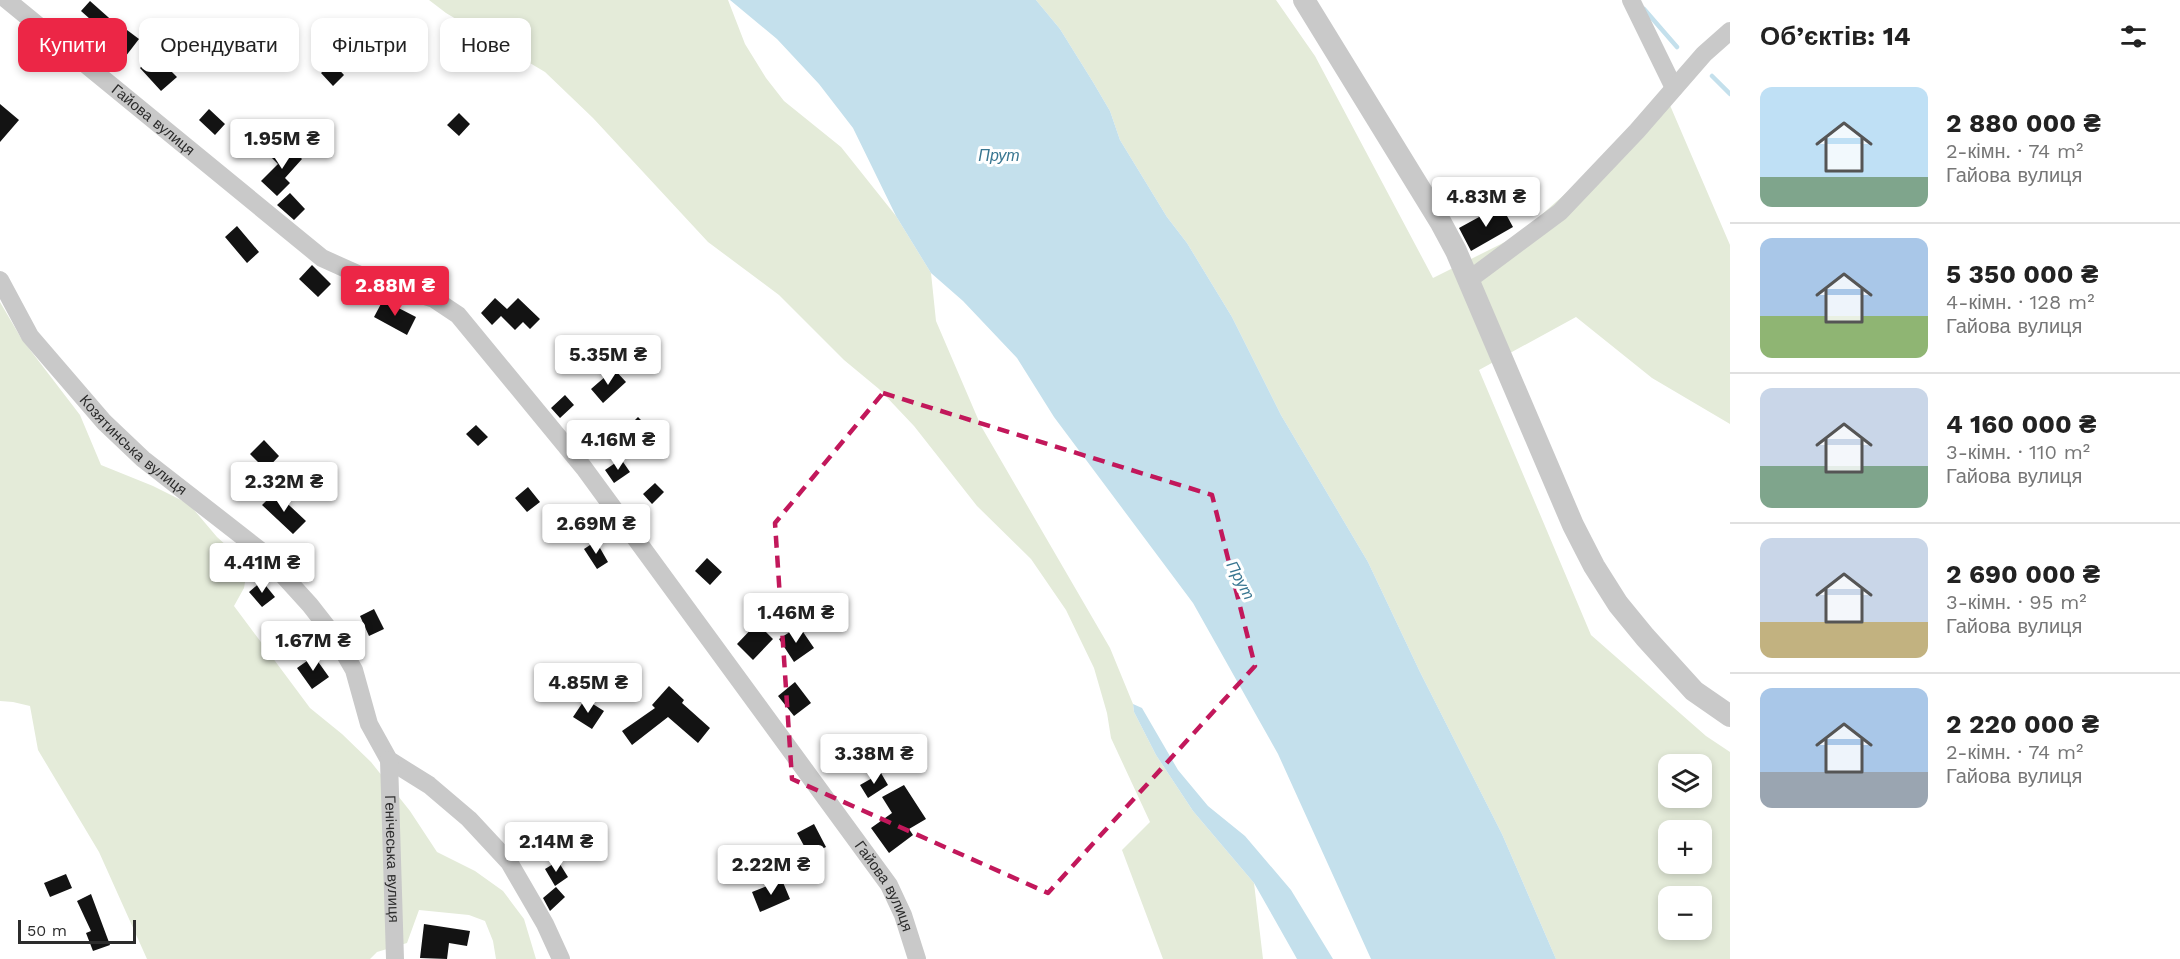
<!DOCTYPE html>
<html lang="uk">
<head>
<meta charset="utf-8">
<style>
	:root { --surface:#fff; --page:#f6f6f6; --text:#222; --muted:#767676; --line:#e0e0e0; --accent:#ec2646 }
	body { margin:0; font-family:"Work Sans",sans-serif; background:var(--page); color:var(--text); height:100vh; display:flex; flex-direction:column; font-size:22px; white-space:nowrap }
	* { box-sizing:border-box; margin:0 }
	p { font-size:20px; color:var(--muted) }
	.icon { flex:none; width:33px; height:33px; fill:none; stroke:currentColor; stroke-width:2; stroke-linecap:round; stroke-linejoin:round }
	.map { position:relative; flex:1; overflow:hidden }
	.sheet { display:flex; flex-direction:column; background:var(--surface); width:450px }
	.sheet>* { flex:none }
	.guide { position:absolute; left:18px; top:18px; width:570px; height:54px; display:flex; gap:12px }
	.controls { position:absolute; left:1658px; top:754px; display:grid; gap:12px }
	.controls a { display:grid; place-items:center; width:54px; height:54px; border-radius:12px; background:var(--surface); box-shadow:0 3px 9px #0003; font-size:30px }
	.scale { position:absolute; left:18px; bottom:15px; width:118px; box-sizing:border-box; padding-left:6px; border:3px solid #2c2c2c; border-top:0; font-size:16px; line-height:21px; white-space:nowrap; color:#2c2c2c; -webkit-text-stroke:4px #fff; paint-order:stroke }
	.price { position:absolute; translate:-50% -51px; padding:0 14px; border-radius:6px; background:#fff; color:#222; font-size:20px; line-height:39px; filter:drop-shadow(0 2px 3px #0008) }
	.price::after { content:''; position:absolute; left:50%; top:36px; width:18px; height:14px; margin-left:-9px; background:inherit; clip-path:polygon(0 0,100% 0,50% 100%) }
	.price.active { background:var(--accent); color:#fff }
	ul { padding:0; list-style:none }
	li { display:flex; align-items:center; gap:18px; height:150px; padding:0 30px }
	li+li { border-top:2px solid var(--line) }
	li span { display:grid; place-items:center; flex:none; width:168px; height:120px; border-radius:12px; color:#555 }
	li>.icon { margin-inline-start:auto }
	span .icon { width:72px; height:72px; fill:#fffc; stroke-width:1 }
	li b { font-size:26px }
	h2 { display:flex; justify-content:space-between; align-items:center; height:72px; padding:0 30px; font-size:26px }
	.tag { padding:0 21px; border-radius:12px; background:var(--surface); box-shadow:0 3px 9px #0003; font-size:21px; line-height:54px }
	.tag.active { background:var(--accent); color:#fff }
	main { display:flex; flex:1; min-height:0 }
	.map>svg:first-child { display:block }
	.green { fill:#e4ebd9; fill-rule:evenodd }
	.water { fill:#c4e0ec }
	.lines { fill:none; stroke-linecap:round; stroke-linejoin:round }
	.stream { stroke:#c4e0ec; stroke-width:4.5 }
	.building { fill:#131313 }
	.minor { stroke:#c9c9c9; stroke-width:18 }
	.tertiary { stroke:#c9c9c9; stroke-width:22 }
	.marked { fill:none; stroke:#c2185b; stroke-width:4.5; stroke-dasharray:12 8; stroke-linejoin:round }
	.labels { text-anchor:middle; stroke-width:6; stroke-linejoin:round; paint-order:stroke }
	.street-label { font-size:15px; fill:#2c2c2c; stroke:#fff }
	.water-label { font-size:16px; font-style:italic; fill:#387691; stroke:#fff }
</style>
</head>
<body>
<main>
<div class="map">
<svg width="1730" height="959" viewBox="0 0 1730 959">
	<rect width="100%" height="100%" fill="#fff"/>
	<path class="green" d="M429,0h299l17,44 21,34 18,23 57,46 55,69 35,57 5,48 45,105 129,222 23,56 1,8 22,43 37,56 61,72 9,76h-100l-41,-109 28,-28 -39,-84 -4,-25 -13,-45 -28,-58 -35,-51 -54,-53 -63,-80 -35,-37 -35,-29 -65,-65 -71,-53 -115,-124 -48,-46 -99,-59z
		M1036,0h240l39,56 118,222 84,-42 152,-133 61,142v179l-78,-46 -76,-61 -97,53 112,265 115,101 24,16v207h-174l-54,-125 -82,-162 -52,-110 -87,-147 -49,-98 -45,-74 -20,-26 -47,-77 -10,-29 -17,-29 -33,-53zM1668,765h33v33h-33zM1668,831h33v33h-33zM1668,897h33v33h-33z
		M0,302l21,36 59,77 21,50 52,21 36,18 28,33 31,28 -4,23 -10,18 76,102 32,26 29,28 39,49 27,41 38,19 28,20 21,28 12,40h-40l-3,-18 -8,-20 -16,-6 -50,-5 -12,33 -30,9 -7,7h-223l-48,-107 -61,-102 -8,-44 -17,-4 -13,-1z"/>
	<path class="water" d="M730,0h306l24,29 33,53 17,29 10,29 47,77 20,26 45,74 49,98 87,147 52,110 82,162 54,125h-185l-93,-205 -85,-151 -139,-186 -37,-59 -54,-57 -32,-28 -35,-57 -43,-88 -34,-44 -42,-45z
		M1133,704l9,4 36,62 30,36 37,30 46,54 42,69h-36l-43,-76 -61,-72 -37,-56 -22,-43z"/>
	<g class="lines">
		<path class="stream" d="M1644,9l33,38
			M1712,76l18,18"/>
	</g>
	<path class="building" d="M90,1l27,24 2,-1 20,15 -17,22 -20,-15 7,-10 -28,-25z
		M158,51l15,16 -3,3 7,7 -16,14 -21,-23z
		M332,62l12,13 -11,11 -12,-13z
		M0,104l19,16 -19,22z
		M209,109l16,15 -10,11 -16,-15z
		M459,113l11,11 -11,12 -12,-11z
		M241,126l13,13 -9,8 -12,-13z
		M286,143l16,16 -17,19 5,5 -13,13 -16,-15 17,-17 -6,-6z
		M290,193l15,16 -11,11 -17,-15z
		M1501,205l12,22 -42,24 -12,-23z
		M237,226l22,26 -12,11 -22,-26z
		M312,265l19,19 -13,13 -19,-18z
		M495,298l12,11 11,-11 22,21 -10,10 -7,-7 -8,8 -14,-14 -9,9 -11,-12z
		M383,300l33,17 -9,18 -33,-18z
		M614,369l12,13 -23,21 -12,-14z
		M565,395l9,10 -14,13 -9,-10z
		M638,417l13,13 -21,21 -13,-13z
		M476,425l12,12 -10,9 -12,-12z
		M264,440l15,16 -13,14 -16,-16z
		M621,459l9,13 -16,11 -9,-13z
		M655,483l9,9 -12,12 -9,-10z
		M528,487l12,15 -13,10 -12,-14z
		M275,492l31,29 -13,13 -31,-29z
		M596,541l12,21 -11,7 -13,-20z
		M707,558l15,14 -12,13 -15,-14z
		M262,581l13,16 -13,10 -13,-15z
		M374,609l10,20 -15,7 -9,-20z
		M757,623l16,16 -20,21 -16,-16z
		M799,626l15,22 -20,14 -15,-23z
		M314,656l15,21 -17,12 -15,-21z
		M795,682l16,21 -17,13 -16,-20z
		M669,686l15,14 -2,3 28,25 -12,15 -30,-26 -36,28 -10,-14 33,-23 -3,-3z
		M585,699l19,12 -12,18 -19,-12z
		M881,773l7,12 -20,13 -8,-13z
		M904,785l22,34 -17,10 4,6 -24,18 -18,-25 21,-15 -10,-16z
		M814,824l12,23 -17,8 -12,-22z
		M558,861l10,16 -13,9 -10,-17z
		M66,874l6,14 -22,9 -6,-14z
		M782,880l8,19 -30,13 -8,-20z
		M556,887l9,10 -15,14 -7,-13z
		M91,894l19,51 -17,6 -7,-18 5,-2 -14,-30z
		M424,924l46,7 -3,15 -18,-3 -2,16 -27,-1z"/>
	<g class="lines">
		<g class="minor">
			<path id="s1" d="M7,0l315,258 40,18 72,23 24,16 126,153 305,417 14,30 14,44"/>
			<path d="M1631,0l43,88"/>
			<path d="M1470,279l90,-67 77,-81 67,-77 26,-23"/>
			<path id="s2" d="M0,280l30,56 74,86 39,37 118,92 49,54 25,32 19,33 15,54 20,36 40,25 40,34 40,43 36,62 16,35"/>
			<path id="s3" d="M389,760l6,199"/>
		</g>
		<path class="tertiary" d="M1304,0l137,223 15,28 117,274 21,41 24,38 27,33 49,54 36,25"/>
	</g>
	<path class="marked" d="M883,393l329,102 43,171 -207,227 -256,-114 -17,-256z"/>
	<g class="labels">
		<g class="street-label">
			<text dy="5" stroke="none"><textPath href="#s1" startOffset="189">Гайова вулиця</textPath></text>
			<text dy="5" stroke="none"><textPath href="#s2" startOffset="214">Козятинська вулиця</textPath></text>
			<text dy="5" stroke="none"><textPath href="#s3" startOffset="99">Генічеська вулиця</textPath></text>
			<text dy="5" stroke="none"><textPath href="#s1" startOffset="1269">Гайова вулиця</textPath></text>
		</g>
		<g class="water-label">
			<text x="999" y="161">Прут</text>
			<text transform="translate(1241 580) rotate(62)" y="6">Прут</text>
		</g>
	</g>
</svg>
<div class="controls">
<a><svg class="icon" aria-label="layers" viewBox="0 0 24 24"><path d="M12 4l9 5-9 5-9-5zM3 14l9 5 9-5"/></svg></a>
<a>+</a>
<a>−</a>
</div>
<div class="scale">50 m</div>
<b class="price" style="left:282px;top:170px">1.95M ₴</b>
<b class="price" style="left:1486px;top:228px">4.83M ₴</b>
<b class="price active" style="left:395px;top:317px">2.88M ₴</b>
<b class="price" style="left:608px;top:386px">5.35M ₴</b>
<b class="price" style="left:618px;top:471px">4.16M ₴</b>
<b class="price" style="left:284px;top:513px">2.32M ₴</b>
<b class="price" style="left:596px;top:555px">2.69M ₴</b>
<b class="price" style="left:262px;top:594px">4.41M ₴</b>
<b class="price" style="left:796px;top:644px">1.46M ₴</b>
<b class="price" style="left:313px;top:672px">1.67M ₴</b>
<b class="price" style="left:588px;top:714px">4.85M ₴</b>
<b class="price" style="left:874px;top:785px">3.38M ₴</b>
<b class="price" style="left:556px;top:873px">2.14M ₴</b>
<b class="price" style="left:771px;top:896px">2.22M ₴</b>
<div class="guide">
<a class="tag active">Купити</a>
<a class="tag">Орендувати</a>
<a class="tag">Фільтри</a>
<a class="tag">Нове</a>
</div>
</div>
<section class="sheet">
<h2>Об’єктів: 14<svg class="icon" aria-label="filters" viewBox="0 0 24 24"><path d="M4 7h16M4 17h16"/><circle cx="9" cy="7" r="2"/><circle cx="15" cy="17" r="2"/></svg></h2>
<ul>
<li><span style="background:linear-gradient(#bfe0f5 75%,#7fa58c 0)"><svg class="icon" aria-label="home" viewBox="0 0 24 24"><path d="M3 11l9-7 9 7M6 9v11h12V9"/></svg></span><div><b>2 880 000 ₴</b><p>2-кімн. · 74 m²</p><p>Гайова вулиця</p></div></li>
<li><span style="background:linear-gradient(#a9c7e8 65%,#8fb573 0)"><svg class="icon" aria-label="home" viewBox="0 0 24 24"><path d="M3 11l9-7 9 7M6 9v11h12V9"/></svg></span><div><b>5 350 000 ₴</b><p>4-кімн. · 128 m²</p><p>Гайова вулиця</p></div></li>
<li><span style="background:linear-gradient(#c9d6e8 65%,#7fa58c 0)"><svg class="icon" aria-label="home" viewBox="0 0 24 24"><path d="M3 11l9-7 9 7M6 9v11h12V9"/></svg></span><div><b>4 160 000 ₴</b><p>3-кімн. · 110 m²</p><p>Гайова вулиця</p></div></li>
<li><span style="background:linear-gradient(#c9d6e8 70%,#c2b280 0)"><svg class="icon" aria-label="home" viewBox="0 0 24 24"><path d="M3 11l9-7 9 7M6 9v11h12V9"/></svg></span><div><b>2 690 000 ₴</b><p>3-кімн. · 95 m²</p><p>Гайова вулиця</p></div></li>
<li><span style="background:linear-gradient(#a9c7e8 70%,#9aa5b1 0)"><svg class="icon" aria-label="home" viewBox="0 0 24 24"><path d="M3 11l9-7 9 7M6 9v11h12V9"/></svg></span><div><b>2 220 000 ₴</b><p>2-кімн. · 74 m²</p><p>Гайова вулиця</p></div></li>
</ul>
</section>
</main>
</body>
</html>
